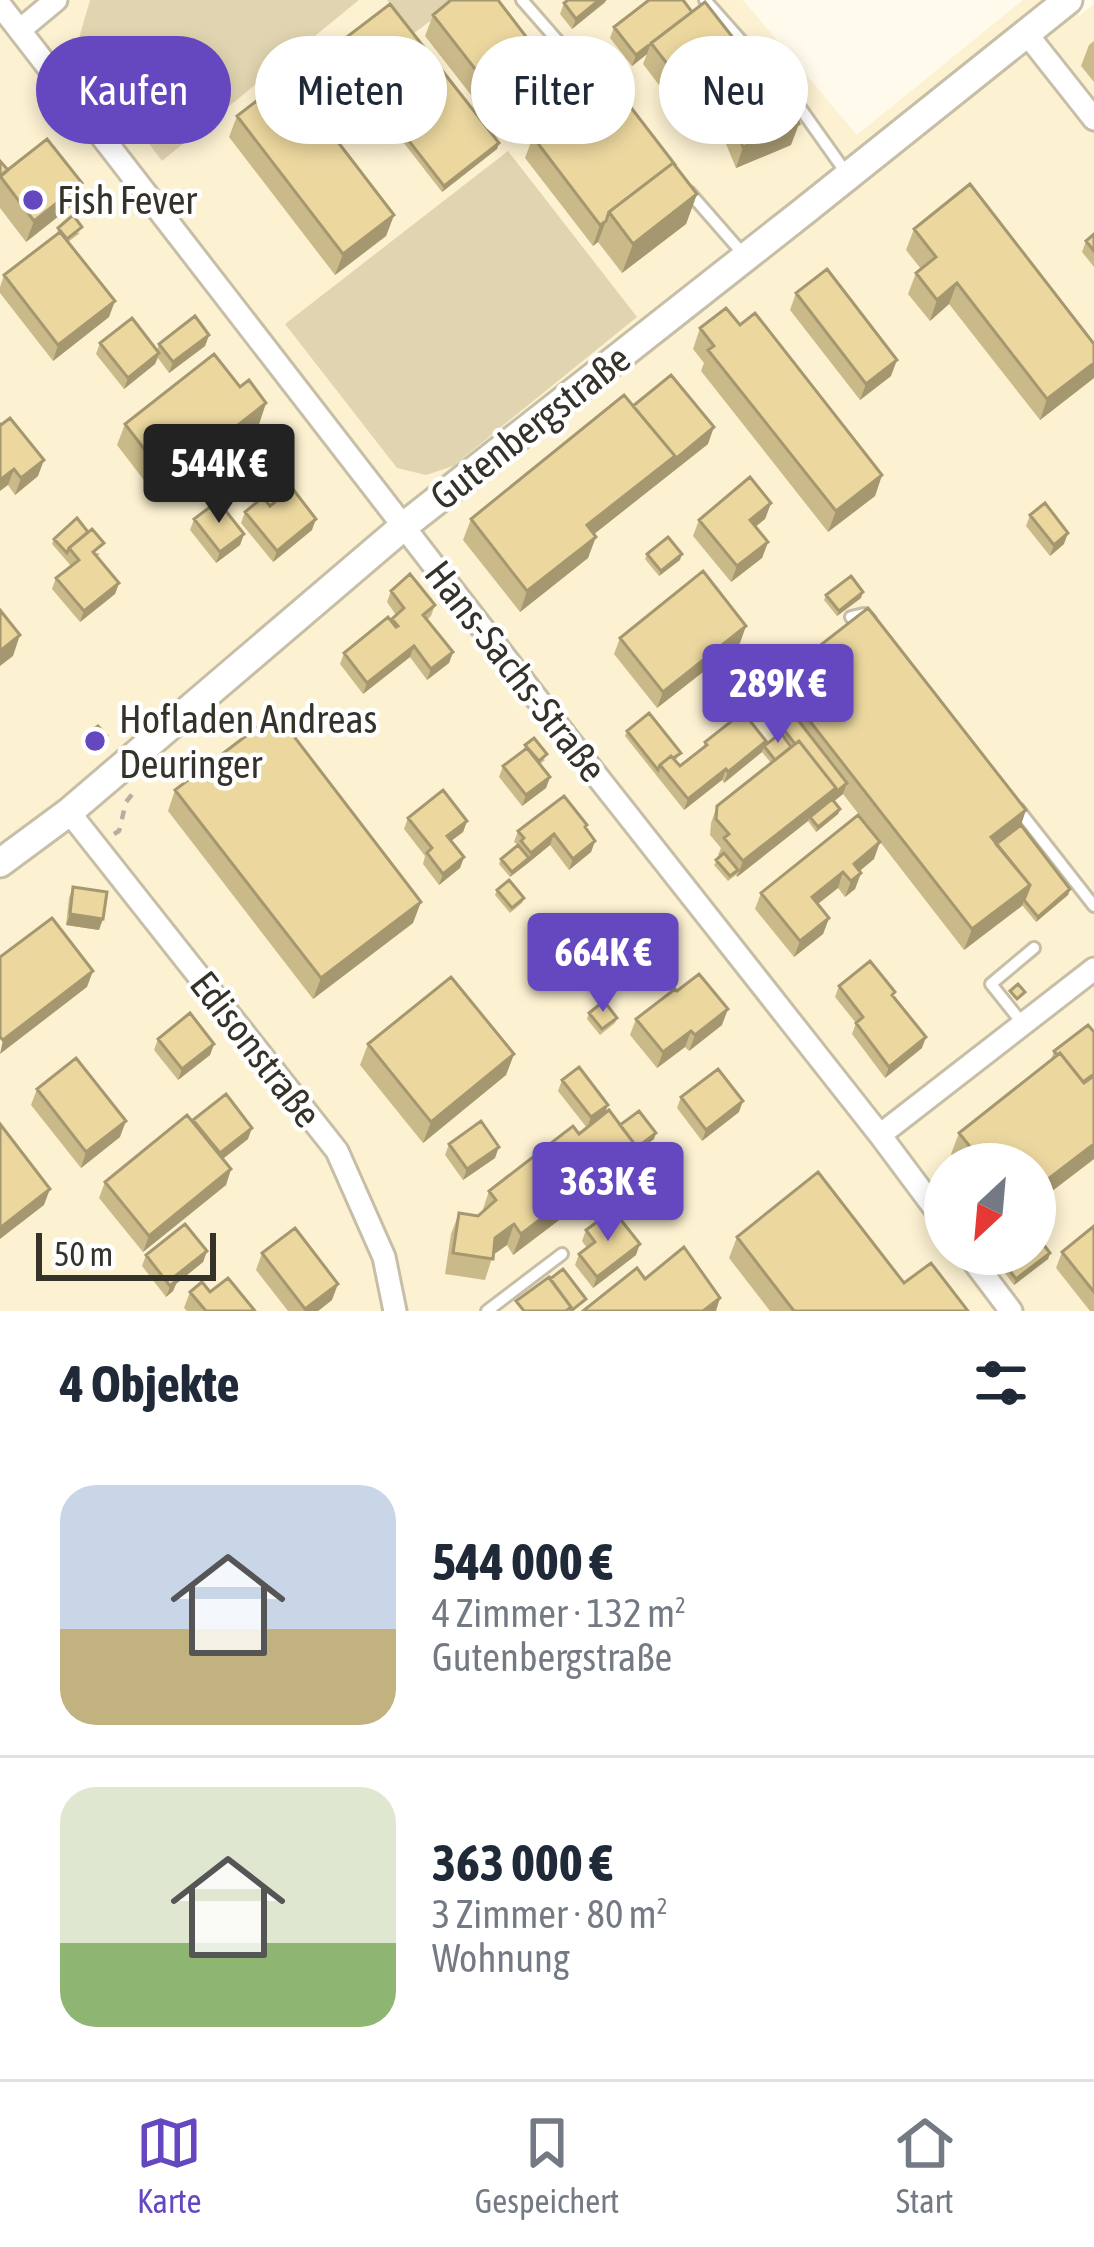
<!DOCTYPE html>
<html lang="de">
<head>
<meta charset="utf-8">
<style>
	:root { --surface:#fff; --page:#f6f6f7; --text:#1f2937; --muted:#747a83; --line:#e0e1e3; --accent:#6547c0 }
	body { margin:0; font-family:"Asap Condensed",sans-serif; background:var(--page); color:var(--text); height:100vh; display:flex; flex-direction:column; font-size:45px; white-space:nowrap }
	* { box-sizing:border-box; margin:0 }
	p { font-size:39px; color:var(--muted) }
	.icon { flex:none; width:66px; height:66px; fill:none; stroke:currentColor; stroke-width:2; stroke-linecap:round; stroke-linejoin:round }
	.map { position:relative; height:1311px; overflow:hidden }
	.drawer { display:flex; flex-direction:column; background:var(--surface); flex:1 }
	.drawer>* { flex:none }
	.top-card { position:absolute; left:36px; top:36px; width:1023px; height:108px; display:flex; gap:24px }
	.needle { width:78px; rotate:206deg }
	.controls { position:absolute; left:924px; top:1143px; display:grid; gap:24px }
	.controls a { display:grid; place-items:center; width:132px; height:132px; border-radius:50%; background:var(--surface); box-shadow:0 6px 18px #0003; font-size:60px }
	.scale { position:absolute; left:36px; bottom:30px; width:180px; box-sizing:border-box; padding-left:12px; border:6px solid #353229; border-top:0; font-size:33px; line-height:42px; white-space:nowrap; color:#353229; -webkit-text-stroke:9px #fff; paint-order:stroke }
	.price { position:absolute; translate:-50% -102px; padding:0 27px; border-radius:12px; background:var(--accent); color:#fff; font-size:39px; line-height:78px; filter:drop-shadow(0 3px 6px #0008) }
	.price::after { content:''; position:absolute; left:50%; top:72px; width:36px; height:27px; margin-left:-18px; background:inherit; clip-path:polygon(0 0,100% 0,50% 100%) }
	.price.current { background:#222; color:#fff }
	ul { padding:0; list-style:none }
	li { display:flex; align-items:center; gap:36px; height:300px; padding:0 60px }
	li+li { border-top:3px solid var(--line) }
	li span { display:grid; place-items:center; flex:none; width:336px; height:240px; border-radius:36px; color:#555 }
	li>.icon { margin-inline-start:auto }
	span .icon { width:144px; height:144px; fill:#fffc; stroke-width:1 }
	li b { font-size:51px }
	h2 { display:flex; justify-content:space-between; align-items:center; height:144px; padding:0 60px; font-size:51px }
	.tag { padding:0 42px; border-radius:54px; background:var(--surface); box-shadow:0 6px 18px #0003; font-size:42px; line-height:108px }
	.tag.current { background:var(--accent); color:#fff }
	.menu { display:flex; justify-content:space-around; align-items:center; height:168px; border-top:3px solid var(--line); background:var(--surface); font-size:33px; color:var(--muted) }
	.menu a { display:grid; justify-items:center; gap:6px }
	.menu .current { color:var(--accent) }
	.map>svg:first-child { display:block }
	.built { fill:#fcf1d1; fill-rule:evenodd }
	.green { fill:#e1d4b0 }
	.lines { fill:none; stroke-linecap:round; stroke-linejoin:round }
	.lane-casing { stroke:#c6bea6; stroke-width:16 }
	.street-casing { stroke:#c6bea6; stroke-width:27 }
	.secondary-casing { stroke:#c6bea6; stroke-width:33 }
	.path { stroke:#b3afa2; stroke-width:4.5; stroke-dasharray:9 9; stroke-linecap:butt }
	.lane { stroke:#fff; stroke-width:10 }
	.street { stroke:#fff; stroke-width:21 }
	.secondary { stroke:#fff; stroke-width:27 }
	.wall { fill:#cbba89 }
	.shaded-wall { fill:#a5976f }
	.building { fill:#ecd89f; stroke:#a5976f; stroke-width:3 }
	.poi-dot { fill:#6547c0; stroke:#fff; stroke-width:4.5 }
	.labels { text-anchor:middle; stroke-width:9; stroke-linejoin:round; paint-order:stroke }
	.poi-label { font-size:39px; fill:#353229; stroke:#fff; text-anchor:start }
	.street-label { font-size:39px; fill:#353229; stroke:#fff }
</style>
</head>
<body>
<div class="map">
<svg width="1094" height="1311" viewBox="0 0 1094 1311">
	<rect width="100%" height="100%" fill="#fffaeb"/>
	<path class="built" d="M0,0h90l-14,48 86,113 197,-161h28l26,33 45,-33h285l114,135 166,-135h46l10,16 15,-12v1307h-1094zM945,1164h90v90h-90z"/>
	<path class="green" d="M90,0h269l-197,161 -86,-113z
		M387,0h71l-45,34z
		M508,151l129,166 -184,149 -27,9 -29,-7 -112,-144z"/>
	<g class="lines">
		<g class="lane-casing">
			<path id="lane" d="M522,0l84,96
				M705,0l93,105 49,69
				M689,192l55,63
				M851,617l13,-3 6,6
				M1018,809l76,97
				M1023,1024l-32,-40 43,-36
				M487,1311l75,-57"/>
		</g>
		<g class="street-casing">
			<path id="street" d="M0,5l589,761 291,369 65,87
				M20,30l36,-30
				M1026,33l68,86
				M69,812l268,339 47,106 11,54
				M880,1135l214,-166
				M968,1254l43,57"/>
		</g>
		<g class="secondary-casing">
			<path id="secondary" d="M0,863l69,-51 335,-286 399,-314 265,-212"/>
		</g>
		<path class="path" d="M114,834l5,-3 7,-29 8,-10"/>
		<use href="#lane" class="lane"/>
		<use href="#street" class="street"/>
		<use href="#secondary" class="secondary"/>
	</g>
	<path class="wall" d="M606,2l-34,27 -12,-15 4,-11z
		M692,12l70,55 29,78 -55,23 -10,-24 -24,-30 -8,-5 -10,9 -41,-54 4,-10 -15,12 -22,-28 4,-11z
		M433,15l100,61 -48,37 -60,-77z
		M1094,41v41l-13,-16 8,-21z
		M335,46l164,97 -2,6 -55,43 -109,-140z
		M237,116l157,99 -8,21 -51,39 -106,-138z
		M533,137l164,57 -11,30 -64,49 -24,-31 -5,4 -68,-88z
		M0,161l8,9 74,13 -8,21 -48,38 -26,-34z
		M58,228l22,5 -12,9 41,75 -56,44 -53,-68v-6l4,-12 53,-41z
		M914,229l180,115v34l-54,42 -91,-116 -19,17 -22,-27 8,-21 5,-4 -15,-19z
		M1094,234v33l-12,-15 4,-11z
		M796,293l95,83 -31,24 -70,-90z
		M740,325l142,150 -7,21 -47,36 -127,-161 3,-8 -11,-14 7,-21z
		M209,335l-4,11 -36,27 -11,-15 -3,6 -31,25 -28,-35 4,-11 57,7 2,-6z
		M240,387l26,16 -7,21 -99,77 -43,-56 8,-21z
		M633,406l75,38 -114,90 -6,24 -68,54 -57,-72 8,-21z
		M0,424l38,52 -23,19 -7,-10z
		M771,503l-6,16 -10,8 13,15 -6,16 -31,24 -38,-46 6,-16z
		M245,512l67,18 -39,32 -32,-39z
		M1030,515l34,29 -14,12 -24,-30z
		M194,519l50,15 -4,11 -24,18 -26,-33z
		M54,539l46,15 -3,2 22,27 -4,11 -35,28 -28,-33 4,-11 15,-12 -19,-22z
		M647,554l33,6 -21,16 -14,-17z
		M391,591l44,14 -4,11 -4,4 26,32 -4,11 -22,17 -17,-23 -47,37 -23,-30 4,-11 47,-32 5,-6 -9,-13z
		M826,595l35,3 -24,18 -13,-16z
		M620,638l120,5 -83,65 -43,-54z
		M777,679l244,146 49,64 -2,6 -32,27 -14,-17 -58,45 -121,-156 -9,7 6,8 -2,5 -22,18 -8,-11 -71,56 -1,-2 -8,6 -14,-16 6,-9 -2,-1 3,-7 -11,-13 1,-12 6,-17 54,-43 -9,-11 -38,31 -2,-3 -38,30 -59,-74 2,-5 54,22 -6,8 5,5 23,-17 2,-7 59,4 14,-11 3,-9 5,-4 -17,-22z
		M87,734l18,8 -10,8 -10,-10z
		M525,745l20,15 -5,4 10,13 -4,11 -24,18 -23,-29 4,-11 21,-16z
		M175,790l238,133 -100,76 -145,-188z
		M408,818l59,3 -4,11 -12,9 13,16 -4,11 -21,17 -16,-21 2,-8 -21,-27z
		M586,828l9,13 -4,11 -22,18 -19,-25 -40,32 -11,-13 2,-5 17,-14 -4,-3 4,-11z
		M874,859l-14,12 1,2 -6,16 -10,8 -7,-9 -20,16 11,14 -6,16 -29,23 -39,-48 6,-16z
		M73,887l26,43 -33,-5 3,-27z
		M497,890l27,8 -2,5 -12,10 -15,-18z
		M839,986l54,11 29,51 -37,30 -33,-44 4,-11 -21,-26z
		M589,1013l28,5 -2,5 -15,12 -13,-16z
		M636,1019l86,6 -33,26 -4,-4 -28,21 -27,-33z
		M1094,1032v127l-59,45v-40h-75l-9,-10 8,-21 92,-73 3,-9z
		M158,1039l56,5 -4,11 -32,25 -24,-30z
		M368,1044l146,10 -8,21 -83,68 -63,-78z
		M562,1080l58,45 34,14 -21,16 -4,12 -116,88 -6,-10 -14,10 -8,25 -40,-6 6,-40 8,-21 19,3 4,-4 7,-21 98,-63 -29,-37z
		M37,1089l83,48 -39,31 -50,-63z
		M681,1097l58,15 -37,29 -25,-33z
		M193,1120l55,19 -25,20 8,10 -5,16 -83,67 -44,-54 6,-16z
		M449,1144l46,14 -32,22 -18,-25z
		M1094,1226v85h-4l-34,-43 6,-16z
		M586,1230l50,25 -43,33 -18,-23 4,-11 8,-6 -5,-7z
		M737,1237l167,46 64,28h-198l-41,-53z
		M207,1251l-4,11 -27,22 -3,7 -7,6 -24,-31 4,-11z
		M262,1253l70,47 -14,11h-30l-32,-41z
		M1050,1253l-2,6 -34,26 -13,-17 2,-6z
		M190,1292h20l45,19h-68l-3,-3z"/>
	<path class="shaded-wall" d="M599,0h8l-35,29 4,-10z
		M692,12l-41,31 -4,11 -15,12 4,-11z
		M540,55l-7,21 -48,37 8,-21z
		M702,88l-8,21 -10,9 8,-22z
		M799,124l-8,21 -55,23 7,-21z
		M499,143l-2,6 -55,43 2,-6z
		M82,183l-8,21 -48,38 8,-21z
		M697,194l-11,30 -64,49 11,-29z
		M394,215l-8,21 -51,39 8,-21z
		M606,221l-8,21 -5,4 7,-21z
		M957,283l-8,21 -19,17 7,-21z
		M115,301l-6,16 -56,44 5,-16z
		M209,335l-4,11 -36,27 4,-11z
		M159,353l-4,11 -31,25 4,-11z
		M897,360l-6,16 -31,24 6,-16z
		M1094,363v15l-54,42 7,-21z
		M266,403l-7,21 -99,77 8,-21z
		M714,427l-6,17 -129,102 8,-21z
		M44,460l-6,16 -23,19 6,-17z
		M14,469l-6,16 -8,6v-11z
		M882,475l-7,21 -47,36 8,-21z
		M771,503l-6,16 -21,17 6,-16z
		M316,519l-4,11 -39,32 4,-11z
		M1068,533l-4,11 -14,12 4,-11z
		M244,534l-4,11 -24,18 4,-11z
		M596,537l-8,21 -68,54 7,-21z
		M768,542l-6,16 -31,24 6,-16z
		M682,554l-2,6 -21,16 2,-5z
		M119,583l-4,11 -35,28 4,-11z
		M863,592l-2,6 -24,18 2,-5z
		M746,626l-6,17 -83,65 6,-16z
		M20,635l-7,21 -13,10v-15z
		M414,646l-4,11 -47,37 4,-11z
		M453,652l-4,11 -22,17 4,-11z
		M766,741l-4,11 -38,31 4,-11z
		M726,769l-4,11 -38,30 4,-11z
		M550,777l-4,11 -24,18 4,-11z
		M847,783l-4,11 -31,25 -2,-2 -2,4 -71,56 6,-16 93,-73z
		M840,809l-2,5 -22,18 2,-5z
		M1026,810l-7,21 -34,22 6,-16z
		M467,821l-4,11 -20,15 4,-11z
		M554,834l-4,11 -23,19 4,-11z
		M595,841l-4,11 -22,18 4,-11z
		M880,842l-6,17 -26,21 6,-16z
		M464,857l-4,11 -21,17 4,-11z
		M529,858l-2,6 -17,13 2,-5z
		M843,872l-5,16 -32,25 6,-16z
		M861,873l-6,16 -10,8 6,-16z
		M1030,885l-8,21 -58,44 8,-21z
		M1070,889l-2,6 -32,27 2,-5z
		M421,902l-8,21 -100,76 8,-21z
		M70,914l33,5 -4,11 -33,-5z
		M829,918l-6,16 -29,23 6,-16z
		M93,971l-6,16 -87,67 3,-14z
		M728,1009l-6,16 -33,26 6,-16z
		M691,1031l-6,16 -28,21 6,-16z
		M926,1037l-4,11 -37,30 4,-11z
		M214,1044l-4,11 -32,25 4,-11z
		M514,1054l-8,21 -83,68 8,-21z
		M743,1101l-4,11 -37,29 4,-11z
		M608,1105l-4,11 -17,12 4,-11z
		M126,1121l-6,16 -39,31 5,-16z
		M252,1128l-4,11 -32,25 4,-11z
		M656,1133l-2,6 -21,16 2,-6z
		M1094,1144v15l-59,45v-15z
		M636,1146l-7,21 -116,88 8,-21z
		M499,1147l-4,11 -32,22 4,-11z
		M231,1169l-5,16 -83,67 6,-16z
		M50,1189l-6,16 -44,34v-11z
		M514,1224l-7,21 -20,14 8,-21z
		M640,1244l-4,11 -43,33 4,-11z
		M207,1251l-4,11 -27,22 -3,7 -7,6 8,-20z
		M1050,1253l-2,6 -34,26 2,-6z
		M338,1284l-6,16 -14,11h-14z
		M720,1298l-4,13h-13z"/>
	<path class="building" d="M451,0h47l42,55 -47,37 -60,-77z
		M568,0h31l-23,19 -12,-16z
		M649,0h34l9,12 -56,43 -22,-28z
		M705,2l40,51 7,-4 12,15 -2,2 12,15 3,-1 15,23 7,21 -56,23 -10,-24 -24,-30 -7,-5 -10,8 -41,-53z
		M390,4l109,139 -55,43 -109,-140z
		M288,77l106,138 -51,39 -106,-138z
		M609,79l67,87 -3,-3 -64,49 -3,9 -6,4 -67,-88z
		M47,139l35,44 -48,38 -34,-45z
		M0,161l8,9 -8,7z
		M673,163l24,31 -64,50 -24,-32z
		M970,184l124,160v19l-47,36 -90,-116 -20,17 -21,-27 20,-16 -22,-28z
		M73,215l9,12 -15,12 -9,-11z
		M60,232l55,69 -57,44 -54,-70z
		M1094,234v17l-8,-10z
		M827,269l70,91 -31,24 -70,-91z
		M726,308l14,17 15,-12 127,162 -46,36 -128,-161 6,-4 -14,-18z
		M195,316l14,19 -36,27 -14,-18z
		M132,318l27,35 -31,25 -28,-35z
		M214,354l26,33 9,-7 17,23 -98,77 -43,-56z
		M671,375l43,52 -41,34 2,-5 -42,-50z
		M624,395l51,61 -88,69 9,12 -69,54 -56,-72z
		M10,418l34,42 -23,18 -7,-9 -14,11v-56l1,1z
		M750,477l21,26 -21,17 18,22 -31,24 -38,-46z
		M292,488l24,31 -39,32 -32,-39 18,-15 7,9z
		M218,501l26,33 -24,18 -26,-33z
		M1045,503l23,30 -14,12 -24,-30z
		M77,518l11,14 -19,16 -2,5 -13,-14z
		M92,529l12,14 -11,9 26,31 -35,28 -28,-33 23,-18 -10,-12z
		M668,537l14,17 -21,17 -14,-17z
		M703,571l43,55 -83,66 -43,-54z
		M410,574l25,31 -12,10 30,37 -22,17 -17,-23 -47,37 -23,-30 44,-36 8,10 2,-1 -6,-7 12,-11 -13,-17z
		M851,576l12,16 -24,19 -13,-16z
		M868,608l158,202 -35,27 39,48 -58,44 -195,-250z
		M0,610l20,25 -20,16z
		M743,712l23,29 -38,31 -2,-3 -38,30 -28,-34 11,-9 9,10 27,-21 -2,-3z
		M276,713l145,189 -100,76 -146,-188z
		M649,713l32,40 -8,5 -2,-2 -11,9 -2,5 -31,-39z
		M794,715l53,68 -13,11 2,-6 -37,-47 -4,3 -14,-18z
		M98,726l9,10 -10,9 -10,-11z
		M781,733l10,14 -16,13 -11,-14z
		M534,738l13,16 -8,7 -14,-16z
		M799,741l37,47 -93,73 -19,-23 5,-4 -13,-15 1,-13z
		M527,748l23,29 -24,18 -23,-29z
		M443,790l24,31 -20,15 17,21 -21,17 -16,-21 5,-5 -24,-30z
		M564,796l23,29 -2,2 10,14 -22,18 -19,-25 -23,19 -10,-12 3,-3 -6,-7z
		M832,799l8,10 -22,18 -8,-10z
		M858,815l22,27 -26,22 7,9 -10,8 -8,-9 -31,25 17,21 -29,23 -39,-48z
		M1021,825l49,64 -32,28 -14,-17 6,-15 -34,-41z
		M518,845l11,13 -17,14 -11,-13z
		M724,853l14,17 -8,6 -14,-16z
		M509,880l15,18 -12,10 -15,-18z
		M73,887l34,5 -4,27 -33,-5z
		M52,918l41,53 -90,69 -3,-3v-80z
		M870,961l25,31 -3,3 34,42 -37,30 -33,-44 7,-6 -24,-31z
		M699,974l29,35 -33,26 -4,-4 -28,21 -27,-33 39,-30 2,2z
		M451,977l63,77 -83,68 -63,-78z
		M1018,984l7,8 -8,7 -7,-8z
		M604,1001l13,17 -15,11 -13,-16z
		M190,1013l24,31 -32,25 -24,-30z
		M1088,1025l6,7v42l-11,8 -23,-29 -3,2 -3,-4z
		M1060,1053l24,30 10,-7v68l-59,45v-25h-51l-25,-31z
		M76,1058l50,63 -40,31 -49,-63z
		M579,1067l29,38 -17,12 -29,-37z
		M718,1069l25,32 -37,29 -25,-33z
		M226,1094l26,34 -32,25 -27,-33z
		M609,1110l27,36 -115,88 -7,-10 -19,14 -2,21 -40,-6 6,-40 19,3 18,-16 -7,-9 84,-65 6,8z
		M639,1111l17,22 -21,16 1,-3 -16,-21z
		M187,1115l44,54 -82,67 -44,-54z
		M481,1121l18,26 -32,22 -18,-25z
		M0,1124l50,65 -50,39z
		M818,1172l86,111 27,-20 37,48h-174l-57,-74z
		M613,1210l27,34 -43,33 -18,-23 16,-12 -9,-12z
		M185,1224l22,27 -33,26 3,3 -7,6 -24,-31z
		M1094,1226v66l-32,-40z
		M295,1228l43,56 -33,25 -43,-56z
		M1037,1236l13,17 -34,26 -13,-17 11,-8h21v-16z
		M684,1247l36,51 -17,13h-120l54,-43 8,11z
		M563,1269l23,30 -15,12v-4l-21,-28z
		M549,1277l22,30 -5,4h-42l-8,-10z
		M228,1278l27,33h-49l-16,-19 12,-10 8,10z"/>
	<g class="poi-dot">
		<circle cx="33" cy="200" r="12"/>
		<circle cx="95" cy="741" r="12"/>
	</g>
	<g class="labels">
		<g class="poi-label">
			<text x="57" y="214">Fish Fever</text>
			<text x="119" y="733">Hofladen Andreas<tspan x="119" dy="45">Deuringer</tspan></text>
		</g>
		<g class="street-label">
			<text transform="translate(530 427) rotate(-38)" y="14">Gutenbergstraße</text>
			<text transform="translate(516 671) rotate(52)" y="14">Hans-Sachs-Straße</text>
			<text transform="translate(256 1049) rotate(52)" y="14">Edisonstraße</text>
		</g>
	</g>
</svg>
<div class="controls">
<a><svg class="needle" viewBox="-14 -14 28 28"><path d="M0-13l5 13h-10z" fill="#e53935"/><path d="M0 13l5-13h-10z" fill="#747a83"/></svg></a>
</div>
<div class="scale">50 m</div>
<b class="price current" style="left:219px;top:526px">544K €</b>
<b class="price" style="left:778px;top:746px">289K €</b>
<b class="price" style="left:603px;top:1015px">664K €</b>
<b class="price" style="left:608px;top:1244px">363K €</b>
<div class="top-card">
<a class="tag current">Kaufen</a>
<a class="tag">Mieten</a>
<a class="tag">Filter</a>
<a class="tag">Neu</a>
</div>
</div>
<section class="drawer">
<h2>4 Objekte<svg class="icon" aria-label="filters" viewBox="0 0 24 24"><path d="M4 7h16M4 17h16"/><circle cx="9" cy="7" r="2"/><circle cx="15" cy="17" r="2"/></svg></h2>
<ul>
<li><span style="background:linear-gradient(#c9d6e8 60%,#c2b280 0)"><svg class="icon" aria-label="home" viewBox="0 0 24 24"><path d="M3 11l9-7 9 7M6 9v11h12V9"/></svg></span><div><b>544 000 €</b><p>4 Zimmer · 132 m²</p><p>Gutenbergstraße</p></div></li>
<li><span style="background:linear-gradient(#dfe7d0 65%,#8fb573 0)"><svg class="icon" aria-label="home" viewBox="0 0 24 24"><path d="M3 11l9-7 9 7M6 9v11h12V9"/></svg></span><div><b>363 000 €</b><p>3 Zimmer · 80 m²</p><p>Wohnung</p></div></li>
</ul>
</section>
<nav class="menu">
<a class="current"><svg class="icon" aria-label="map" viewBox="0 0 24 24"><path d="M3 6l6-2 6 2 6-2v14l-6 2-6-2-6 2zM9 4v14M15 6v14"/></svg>Karte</a>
<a><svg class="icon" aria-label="saved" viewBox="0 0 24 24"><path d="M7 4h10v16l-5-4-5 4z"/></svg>Gespeichert</a>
<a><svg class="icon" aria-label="home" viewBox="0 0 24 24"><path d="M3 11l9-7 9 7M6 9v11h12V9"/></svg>Start</a>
</nav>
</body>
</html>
